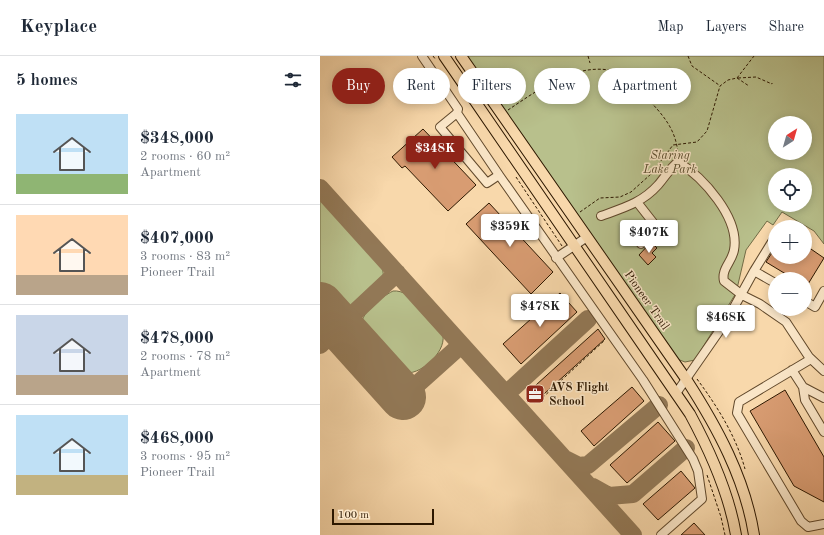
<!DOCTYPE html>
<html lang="en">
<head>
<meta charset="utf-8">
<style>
	:root { --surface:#fff; --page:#f6f6f7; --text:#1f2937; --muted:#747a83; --line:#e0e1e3; --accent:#8f2418 }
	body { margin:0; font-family:"Old Standard TT",serif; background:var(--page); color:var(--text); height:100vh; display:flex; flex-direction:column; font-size:15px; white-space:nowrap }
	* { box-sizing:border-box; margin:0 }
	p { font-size:13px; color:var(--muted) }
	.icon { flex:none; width:22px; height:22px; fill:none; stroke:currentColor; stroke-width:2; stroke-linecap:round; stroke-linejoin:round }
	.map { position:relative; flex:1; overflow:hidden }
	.drawer { display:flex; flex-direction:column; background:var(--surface); width:320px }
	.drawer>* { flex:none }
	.banner { position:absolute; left:12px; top:12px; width:380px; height:36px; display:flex; gap:8px }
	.needle { width:26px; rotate:37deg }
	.fabs { position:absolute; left:448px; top:60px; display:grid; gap:8px }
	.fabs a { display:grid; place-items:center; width:44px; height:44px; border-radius:50%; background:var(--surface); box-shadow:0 2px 10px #0003; font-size:20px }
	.scale { position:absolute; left:12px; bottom:10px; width:102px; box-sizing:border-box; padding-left:4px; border:2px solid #2d1800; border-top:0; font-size:11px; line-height:14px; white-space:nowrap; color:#2d1800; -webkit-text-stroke:3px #fae6c8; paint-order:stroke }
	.price { position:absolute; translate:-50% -34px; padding:0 9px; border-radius:4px; background:#fff; color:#222; font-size:13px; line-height:26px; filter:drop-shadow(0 1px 2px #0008) }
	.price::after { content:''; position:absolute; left:50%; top:24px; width:12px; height:9px; margin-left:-6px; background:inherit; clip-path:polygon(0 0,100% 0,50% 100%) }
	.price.current { background:var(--accent); color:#fff }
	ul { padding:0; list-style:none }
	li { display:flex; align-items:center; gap:12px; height:100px; padding:0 16px }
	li+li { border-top:1px solid var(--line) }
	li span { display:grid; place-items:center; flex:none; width:112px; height:80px; border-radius:0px; color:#555 }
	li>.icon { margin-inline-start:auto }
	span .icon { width:48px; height:48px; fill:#fffc; stroke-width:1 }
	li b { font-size:17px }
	h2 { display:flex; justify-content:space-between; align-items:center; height:48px; padding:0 16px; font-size:17px }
	.chip { padding:0 14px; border-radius:18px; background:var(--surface); box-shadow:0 2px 10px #0003; font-size:14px; line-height:36px }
	.chip.current { background:var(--accent); color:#fff }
	header { display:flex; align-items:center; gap:24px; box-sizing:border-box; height:56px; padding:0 20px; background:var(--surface); border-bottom:1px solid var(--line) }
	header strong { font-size:19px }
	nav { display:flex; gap:22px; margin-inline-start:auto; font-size:14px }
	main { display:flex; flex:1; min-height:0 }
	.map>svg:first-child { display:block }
	.green { fill:#b8c08c; stroke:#726c46; fill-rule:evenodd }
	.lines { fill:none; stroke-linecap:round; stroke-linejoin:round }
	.taxiway { stroke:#927856; stroke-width:18 }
	.runway { stroke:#927856; stroke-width:46 }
	.building { fill:#d89c72; stroke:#2d1800 }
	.minor-casing { stroke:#60482b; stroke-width:10 }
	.major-casing { stroke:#2d1800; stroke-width:12 }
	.path { stroke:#2d1800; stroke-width:1; stroke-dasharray:3 2; stroke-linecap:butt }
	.minor { stroke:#fae6c8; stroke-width:8 }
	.major { stroke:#f8d8ab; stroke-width:10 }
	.labels { text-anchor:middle; stroke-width:3; stroke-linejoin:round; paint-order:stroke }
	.park-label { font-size:12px; font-style:italic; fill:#574a2a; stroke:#fae6c8 }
	.street-label { font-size:12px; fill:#2d1800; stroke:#fae6c8 }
	.poi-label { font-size:12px; font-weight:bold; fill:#2d1800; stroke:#fae6c8; text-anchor:start }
</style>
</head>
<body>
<header>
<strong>Keyplace</strong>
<nav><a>Map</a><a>Layers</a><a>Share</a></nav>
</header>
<main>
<section class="drawer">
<h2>5 homes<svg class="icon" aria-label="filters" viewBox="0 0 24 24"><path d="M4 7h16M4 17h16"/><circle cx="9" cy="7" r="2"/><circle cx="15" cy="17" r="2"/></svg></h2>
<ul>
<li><span style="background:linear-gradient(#bfe0f5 75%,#8fb573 0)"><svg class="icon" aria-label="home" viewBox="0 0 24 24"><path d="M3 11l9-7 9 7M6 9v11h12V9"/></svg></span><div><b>$348,000</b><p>2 rooms · 60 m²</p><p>Apartment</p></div></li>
<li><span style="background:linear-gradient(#ffd9b3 75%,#b9a48a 0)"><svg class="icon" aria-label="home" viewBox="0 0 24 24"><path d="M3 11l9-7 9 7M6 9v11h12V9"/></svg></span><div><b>$407,000</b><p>3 rooms · 83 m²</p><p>Pioneer Trail</p></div></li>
<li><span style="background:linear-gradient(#c9d6e8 75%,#b9a48a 0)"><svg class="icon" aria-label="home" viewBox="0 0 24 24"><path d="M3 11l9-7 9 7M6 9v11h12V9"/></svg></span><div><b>$478,000</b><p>2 rooms · 78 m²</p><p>Apartment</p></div></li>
<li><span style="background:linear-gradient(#bfe0f5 75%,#c2b280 0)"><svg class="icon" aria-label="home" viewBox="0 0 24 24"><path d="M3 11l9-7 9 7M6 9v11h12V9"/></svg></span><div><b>$468,000</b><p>3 rooms · 95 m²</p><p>Pioneer Trail</p></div></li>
</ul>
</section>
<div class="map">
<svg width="504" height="479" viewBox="0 0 504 479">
	<rect width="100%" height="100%" fill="#f8d8ab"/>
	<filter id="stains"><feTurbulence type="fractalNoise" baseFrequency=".005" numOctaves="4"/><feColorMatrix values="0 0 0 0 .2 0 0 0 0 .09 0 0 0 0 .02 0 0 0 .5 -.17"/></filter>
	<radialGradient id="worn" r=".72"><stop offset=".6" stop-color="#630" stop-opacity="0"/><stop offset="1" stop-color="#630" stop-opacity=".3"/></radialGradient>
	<path class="green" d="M146,0h358v188l-10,-13 -32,-19 -9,13 -6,-4 -21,29 -10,43 -41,67 -10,2 -8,-3zM455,67h30v30h-30zM455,119h30v30h-30z
		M0,140l60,67c2,5 4,9 3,15 -3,9 -31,32 -41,29 -8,-2 -16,-15 -22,-21z
		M73,235c19,-2 38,28 49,41 7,17 -19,42 -36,41 -12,-2 -40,-33 -45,-45 -2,-14 20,-31 32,-37z"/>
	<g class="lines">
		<path class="taxiway" d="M0,132l313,347
			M0,289l77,-72
			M186,338l82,-75
			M83,341l58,-52
			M245,403l14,7 9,-1 71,-60
			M273,431l16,9 24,-2 53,-46"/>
		<path class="runway" d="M0,249l83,92"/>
	</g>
	<path class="building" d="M103,73l53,56 -28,26 -43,-45 -3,2 -10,-11z
		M169,147l64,69 -22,22 -65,-70z
		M331,186l6,6 -5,5 4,4 -8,8 -9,-10z
		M488,191l16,11 -19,31v-10h-11l-28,-17 9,-14v9h14l7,4 2,-4h7v-5z
		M240,237l17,19 -56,52 -18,-20z
		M278,273l7,10 -71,64 -8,-9z
		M312,331l12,14 -50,45 -13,-15z
		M465,334l39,67v45l-30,-16 -44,-75z
		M338,366l17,19 -48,42 -17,-18z
		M361,415l14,17 -37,32 -15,-16z
		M374,467l11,12h-24z"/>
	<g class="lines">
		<g class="minor-casing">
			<path id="minor" d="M102,0l36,53 -1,4 42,62 -12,8 -47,-56 17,-14
				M179,119l144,205 50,79 5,12 4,28 -41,36
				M317,146l18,23v5l-14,14
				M281,160c22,-8 41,-13 57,-31 7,-8 12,-17 20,-23 25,15 62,56 56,88 -2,12 -13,19 -10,31l18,14 18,9 26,18 23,35 15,14
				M236,202l31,-21
				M434,215l21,-34
				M485,245l10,6 9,-16
				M491,303l-72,43 -2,11 64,108 7,6 16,-3
				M472,314l11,17 21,11
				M483,331l2,13 19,32
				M357,336l50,-72 27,-49 21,12"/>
		</g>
		<g class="major-casing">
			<path id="major" d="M124,0l246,358c20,37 39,79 46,121
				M141,0l225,323c31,48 59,99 68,156"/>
		</g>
		<path class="path" d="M113,0l3,4
			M268,0l2,7
			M368,0l4,10 27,19
			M417,22l12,8
			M418,22l18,-1 16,7v-1
			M188,54c33,-22 76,-54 117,-35 8,6 14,15 21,22 17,18 30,32 32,57
			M196,121l46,69
			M260,156l20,-14 20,-1 11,-5 20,-18 22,-29 24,-3 10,-11 13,-45 8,-6 9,-2 17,-22
			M377,323c20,27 39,57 48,90
			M219,343l1,1 65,-60
			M387,419l14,42 4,18"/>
		<use href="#minor" class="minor"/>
		<use href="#major" class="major"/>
	</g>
	<defs>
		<g id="office-square" transform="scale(1)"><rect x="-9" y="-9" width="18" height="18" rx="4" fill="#8f2418" stroke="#fae6c8"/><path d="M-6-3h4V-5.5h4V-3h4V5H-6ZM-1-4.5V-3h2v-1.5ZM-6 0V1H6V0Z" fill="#fff"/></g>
	</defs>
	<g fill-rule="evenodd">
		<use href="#office-square" x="215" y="338"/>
	</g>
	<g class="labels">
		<g class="park-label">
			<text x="350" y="103">Staring<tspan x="350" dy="14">Lake Park</tspan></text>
		</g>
		<g class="street-label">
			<text transform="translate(327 244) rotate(55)" y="4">Pioneer Trail</text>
		</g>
		<g class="poi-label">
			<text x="229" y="335">AV8 Flight<tspan x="229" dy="14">School</tspan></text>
		</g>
	</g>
	<rect width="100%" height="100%" filter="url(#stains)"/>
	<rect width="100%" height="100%" fill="url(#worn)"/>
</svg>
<div class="fabs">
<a><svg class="needle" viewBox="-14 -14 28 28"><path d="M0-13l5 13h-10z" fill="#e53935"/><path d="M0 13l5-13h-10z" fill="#747a83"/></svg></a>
<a><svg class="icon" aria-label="locate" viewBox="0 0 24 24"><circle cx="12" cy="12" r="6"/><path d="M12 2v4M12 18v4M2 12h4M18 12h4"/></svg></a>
<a>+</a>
<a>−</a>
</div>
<div class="scale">100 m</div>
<b class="price current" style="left:115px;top:114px">$348K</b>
<b class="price" style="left:190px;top:192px">$359K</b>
<b class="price" style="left:329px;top:198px">$407K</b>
<b class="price" style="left:220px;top:272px">$478K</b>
<b class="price" style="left:406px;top:283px">$468K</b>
<div class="banner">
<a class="chip current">Buy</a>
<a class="chip">Rent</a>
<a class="chip">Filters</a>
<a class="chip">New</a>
<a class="chip">Apartment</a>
</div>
</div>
</main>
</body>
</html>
